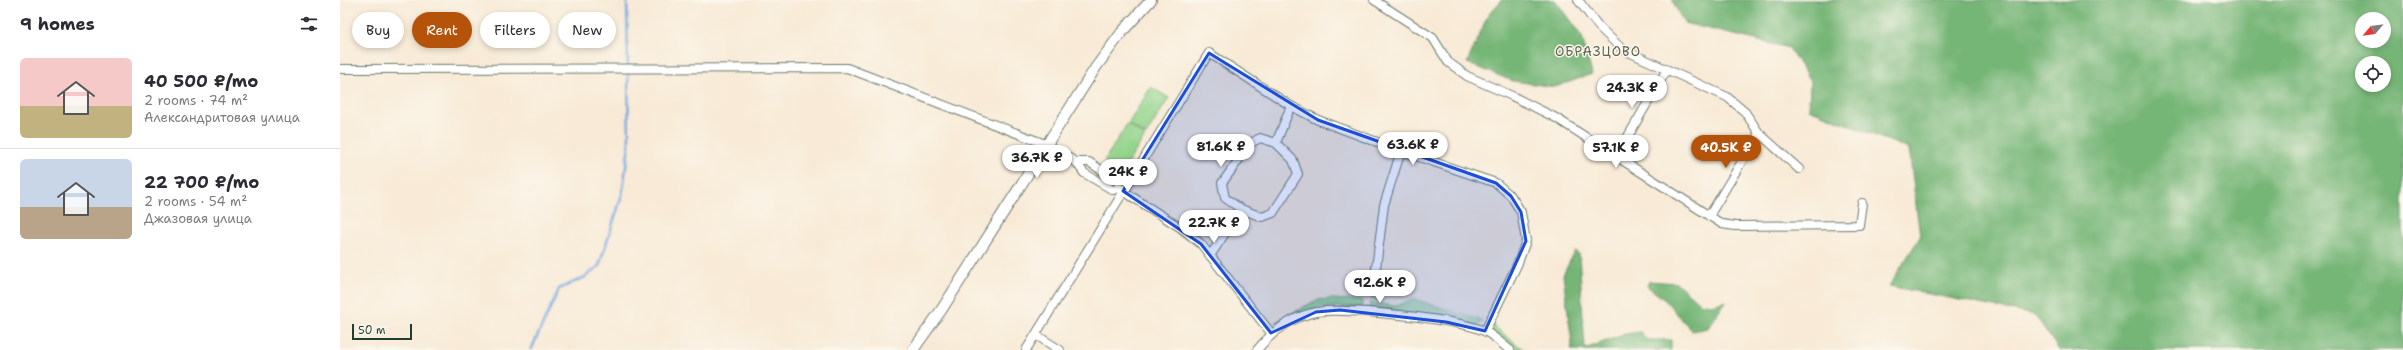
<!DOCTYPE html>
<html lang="en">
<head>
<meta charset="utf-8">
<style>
	:root { --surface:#fff; --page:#f7f7f7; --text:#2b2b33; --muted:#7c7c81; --line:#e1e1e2; --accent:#b45309 }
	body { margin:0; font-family:"Shantell Sans",sans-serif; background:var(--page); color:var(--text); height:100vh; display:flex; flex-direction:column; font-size:15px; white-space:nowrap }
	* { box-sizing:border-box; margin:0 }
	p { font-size:13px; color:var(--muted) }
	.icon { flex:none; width:22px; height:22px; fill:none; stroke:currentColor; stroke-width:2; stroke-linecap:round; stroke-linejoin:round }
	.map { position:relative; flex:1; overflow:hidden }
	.panel { display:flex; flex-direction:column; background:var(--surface); width:340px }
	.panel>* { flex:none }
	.banner { position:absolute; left:12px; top:12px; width:380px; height:36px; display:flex; gap:8px }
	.needle { width:26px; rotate:241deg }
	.tools { position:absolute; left:2015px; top:12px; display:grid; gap:8px }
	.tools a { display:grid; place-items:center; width:36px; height:36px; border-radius:50%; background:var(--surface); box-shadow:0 2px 6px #0003; font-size:20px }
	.scale { position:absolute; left:12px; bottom:10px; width:60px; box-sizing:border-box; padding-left:4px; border:2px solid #1f3d34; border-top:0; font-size:11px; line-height:14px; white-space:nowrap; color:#1f3d34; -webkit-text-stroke:3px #fbf7ec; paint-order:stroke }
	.price { position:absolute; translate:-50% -34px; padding:0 9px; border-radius:14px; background:#fff; color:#222; font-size:13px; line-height:26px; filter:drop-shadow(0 1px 2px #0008) }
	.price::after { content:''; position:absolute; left:50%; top:24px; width:12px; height:9px; margin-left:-6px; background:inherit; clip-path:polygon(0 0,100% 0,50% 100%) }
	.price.selected { background:var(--accent); color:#fff }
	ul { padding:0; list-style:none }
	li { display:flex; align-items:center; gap:12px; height:100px; padding:0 20px }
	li+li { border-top:1px solid var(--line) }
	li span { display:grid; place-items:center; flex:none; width:112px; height:80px; border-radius:6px; color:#555 }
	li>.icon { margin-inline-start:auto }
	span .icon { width:48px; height:48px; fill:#fffc; stroke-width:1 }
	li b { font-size:17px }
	h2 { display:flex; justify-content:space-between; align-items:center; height:48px; padding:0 20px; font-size:17px }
	.pill { padding:0 14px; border-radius:18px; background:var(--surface); box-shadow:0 2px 6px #0003; font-size:14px; line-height:36px }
	.pill.selected { background:var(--accent); color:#fff }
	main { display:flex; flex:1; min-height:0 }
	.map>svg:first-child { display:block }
	.green { fill:#92d38a; stroke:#58885f }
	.forest { fill:#75b576; stroke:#4a7955; fill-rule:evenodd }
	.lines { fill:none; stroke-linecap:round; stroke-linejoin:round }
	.stream { stroke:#73a7e0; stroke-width:2.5 }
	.minor-casing { stroke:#6b7a6d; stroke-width:10 }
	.tertiary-casing { stroke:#6b7a6d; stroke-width:12 }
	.minor { stroke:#fff; stroke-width:8 }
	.tertiary { stroke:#fff; stroke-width:10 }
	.marked { fill:#1d4ed8; fill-opacity:0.2; stroke:#1d4ed8; stroke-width:3; stroke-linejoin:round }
	.labels { text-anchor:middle; stroke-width:3; stroke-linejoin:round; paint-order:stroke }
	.neighbourhood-label { font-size:13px; letter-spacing:1px; fill:#626150; stroke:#fbf7ec }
</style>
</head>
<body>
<main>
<section class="panel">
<h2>9 homes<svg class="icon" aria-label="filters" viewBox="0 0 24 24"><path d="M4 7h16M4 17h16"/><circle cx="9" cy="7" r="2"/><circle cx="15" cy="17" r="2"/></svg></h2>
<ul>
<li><span style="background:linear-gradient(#f6c9c9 60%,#c2b280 0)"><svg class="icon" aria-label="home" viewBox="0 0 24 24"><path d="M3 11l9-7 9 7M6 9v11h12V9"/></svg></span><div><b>40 500 ₽/mo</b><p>2 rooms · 74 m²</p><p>Александритовая улица</p></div></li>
<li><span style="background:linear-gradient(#c9d6e8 60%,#b9a48a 0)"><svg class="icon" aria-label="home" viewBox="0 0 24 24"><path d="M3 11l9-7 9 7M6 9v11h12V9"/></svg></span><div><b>22 700 ₽/mo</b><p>2 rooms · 54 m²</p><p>Джазовая улица</p></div></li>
</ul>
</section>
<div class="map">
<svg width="2063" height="350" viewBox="0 0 2063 350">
	<rect width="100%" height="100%" fill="#fbf7ec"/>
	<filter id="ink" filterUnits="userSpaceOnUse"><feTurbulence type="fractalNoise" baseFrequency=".025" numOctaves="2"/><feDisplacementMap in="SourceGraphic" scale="8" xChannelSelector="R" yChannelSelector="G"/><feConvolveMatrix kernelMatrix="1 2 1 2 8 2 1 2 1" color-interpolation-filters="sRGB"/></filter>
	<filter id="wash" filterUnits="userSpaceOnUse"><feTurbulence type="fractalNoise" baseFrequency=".012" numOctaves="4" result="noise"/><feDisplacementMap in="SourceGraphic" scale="16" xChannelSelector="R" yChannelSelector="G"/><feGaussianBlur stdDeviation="0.9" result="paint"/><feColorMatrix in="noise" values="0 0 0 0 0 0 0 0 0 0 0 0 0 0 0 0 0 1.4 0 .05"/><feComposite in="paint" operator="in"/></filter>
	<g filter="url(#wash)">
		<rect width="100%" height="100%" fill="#f8ead6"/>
		<path class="green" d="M811,87l18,11 -23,37 -18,-11z
			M787,124l18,12 -23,36 -18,-11z
			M1033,287l8,2 -2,11 -8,-1z
			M992,299l30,2v6h-41l-42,18 -3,-3 41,-22z
			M1074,299l69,22 -6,5 -108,-17 1,-6 26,3z
			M1153,326l31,24h-8l-22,-17 -3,-3z"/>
		<path class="forest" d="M1162,0h53l27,37 10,37 -37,13 -42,-6 -46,-18 21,-48z
			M1332,0h731v350h-344l-24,-35 -146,-29 31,-49 -11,-88 -100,-40 1,-28 -21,-33 -105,-25zM2022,19h22v22h-22zM2022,63h22v22h-22z
			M1235,251l4,3 6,95 40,-15 15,-2 7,8h24v10h-100l1,-7 -9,-68z
			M1309,281l28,2 22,20 12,2 15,-4 -18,27 -16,3 -26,-30 -19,-15z"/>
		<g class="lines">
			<path class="stream" d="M191,350l28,-61 26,-12 14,-11 23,-71 7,-49 -2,-146"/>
		</g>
	</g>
	<g filter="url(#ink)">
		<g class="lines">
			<g class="minor-casing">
				<path id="minor" d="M1034,0l59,38 15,24 19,14 45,20 44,22 166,106 13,2 124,-1 3,-22
					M1238,0l21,27 23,22 105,48 18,15 14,21 40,36
					M0,69l507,-1 198,76 31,18
					M1276,157l50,-86
					M736,162h13l29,19 1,7 -6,2 -29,-17z
					M780,189l61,39 20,16 70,89
					M901,209l21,8 11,-4 25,-39 -5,-14 -17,-17
					M1369,216l50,-83
					M870,256l31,-47 -16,-11 -3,-15 29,-40 9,-5 16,5 15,-37
					M1034,284l10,-79 17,-54
					M696,335l24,15
					M686,350l183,-297 82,53 27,14 83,31 95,32 15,13 10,16 5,29 -8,22 -33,68
					M917,350c15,-18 36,-34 60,-38 27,-5 146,7 169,20 8,4 16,12 24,18"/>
			</g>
			<g class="tertiary-casing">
				<path id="tertiary" d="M573,350l29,-41 154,-242 26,-35 29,-32"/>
			</g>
			<use href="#minor" class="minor"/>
			<use href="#tertiary" class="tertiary"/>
		</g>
	</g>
	<path class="marked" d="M869,53l109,67 178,63 15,13 10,16 5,29 -41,90 -39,-9 -106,-12 -24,2 -45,21 -70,-89 -78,-53z"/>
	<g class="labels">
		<g class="neighbourhood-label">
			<text x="1258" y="56">ОБРАЗЦОВО</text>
		</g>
	</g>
</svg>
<div class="tools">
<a><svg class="needle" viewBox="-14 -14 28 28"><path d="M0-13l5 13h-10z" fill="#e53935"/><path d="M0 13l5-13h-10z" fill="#7c7c81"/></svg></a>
<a><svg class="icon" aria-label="locate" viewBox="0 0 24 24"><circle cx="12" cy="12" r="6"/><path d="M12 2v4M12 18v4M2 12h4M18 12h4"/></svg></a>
</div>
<div class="scale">50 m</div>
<b class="price" style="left:1292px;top:109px">24.3K ₽</b>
<b class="price" style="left:1073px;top:166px">63.6K ₽</b>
<b class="price" style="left:881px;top:168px">81.6K ₽</b>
<b class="price" style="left:1276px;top:169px">57.1K ₽</b>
<b class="price selected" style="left:1386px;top:169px">40.5K ₽</b>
<b class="price" style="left:697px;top:179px">36.7K ₽</b>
<b class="price" style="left:788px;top:193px">24K ₽</b>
<b class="price" style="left:874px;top:244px">22.7K ₽</b>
<b class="price" style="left:1040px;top:304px">92.6K ₽</b>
<div class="banner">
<a class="pill">Buy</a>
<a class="pill selected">Rent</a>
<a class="pill">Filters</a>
<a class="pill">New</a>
</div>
</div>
</main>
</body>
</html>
